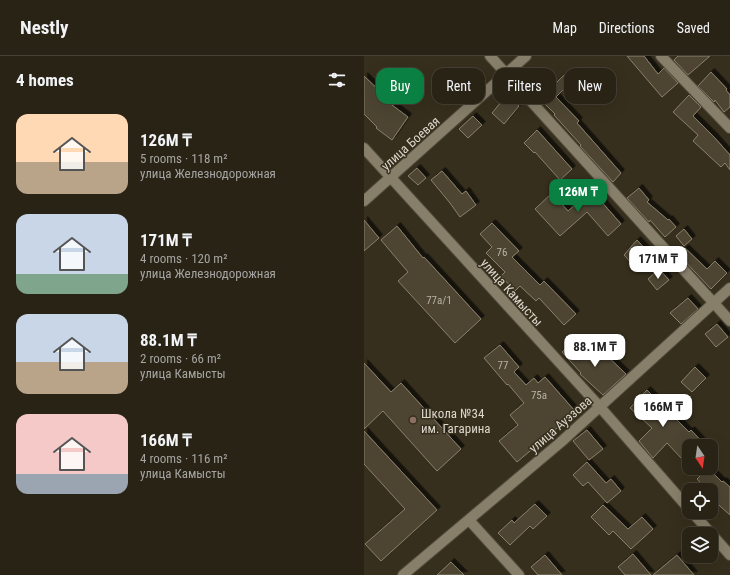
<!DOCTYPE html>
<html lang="en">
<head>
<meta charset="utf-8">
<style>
	:root { --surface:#292316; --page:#352f23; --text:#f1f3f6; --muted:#a5a4a1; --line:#454035; --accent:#0b8043 }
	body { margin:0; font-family:"Roboto Condensed",sans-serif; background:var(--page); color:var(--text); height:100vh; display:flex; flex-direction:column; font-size:15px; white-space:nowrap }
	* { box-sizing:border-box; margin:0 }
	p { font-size:13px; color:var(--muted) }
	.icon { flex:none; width:22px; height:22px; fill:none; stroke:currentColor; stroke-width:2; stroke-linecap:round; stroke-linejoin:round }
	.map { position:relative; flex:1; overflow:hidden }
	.details { display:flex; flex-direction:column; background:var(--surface); width:364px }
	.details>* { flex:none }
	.banner { position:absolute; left:12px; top:12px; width:294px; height:36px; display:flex; gap:8px }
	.needle { width:26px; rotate:167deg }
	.fabs { position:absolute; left:318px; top:383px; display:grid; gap:8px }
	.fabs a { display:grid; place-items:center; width:36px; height:36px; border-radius:8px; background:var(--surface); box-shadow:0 4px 16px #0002,0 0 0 1px var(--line); font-size:20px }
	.price { position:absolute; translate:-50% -34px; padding:0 9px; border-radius:8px; background:#fff; color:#222; font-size:13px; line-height:26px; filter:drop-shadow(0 1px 2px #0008) }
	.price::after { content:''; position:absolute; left:50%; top:24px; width:12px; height:9px; margin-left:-6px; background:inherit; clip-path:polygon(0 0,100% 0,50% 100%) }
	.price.active { background:var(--accent); color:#fff }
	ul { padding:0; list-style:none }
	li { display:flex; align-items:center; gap:12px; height:100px; padding:0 16px }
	li span { display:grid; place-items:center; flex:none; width:112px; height:80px; border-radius:12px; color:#555 }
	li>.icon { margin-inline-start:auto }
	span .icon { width:48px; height:48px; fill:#fffc; stroke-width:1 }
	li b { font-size:17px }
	h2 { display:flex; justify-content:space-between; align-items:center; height:48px; padding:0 16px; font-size:17px }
	.pill { padding:0 14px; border-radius:12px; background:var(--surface); box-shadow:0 4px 16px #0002,0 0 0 1px var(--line); font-size:14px; line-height:36px }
	.pill.active { background:var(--accent); color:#fff }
	header { display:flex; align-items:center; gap:24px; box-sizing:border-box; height:56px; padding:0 20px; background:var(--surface); border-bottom:1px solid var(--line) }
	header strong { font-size:19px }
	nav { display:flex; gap:22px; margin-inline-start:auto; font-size:14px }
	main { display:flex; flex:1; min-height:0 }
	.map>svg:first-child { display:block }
	.building { fill:#4d4431; stroke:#8a816c; filter:url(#shadow) }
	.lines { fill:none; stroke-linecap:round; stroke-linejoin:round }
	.minor-casing { stroke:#544d3d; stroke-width:12 }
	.minor { stroke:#887f6a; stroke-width:10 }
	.education-dot { fill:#8d6e63; stroke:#372f1d; stroke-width:1.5 }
	.labels { text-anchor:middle; stroke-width:3; stroke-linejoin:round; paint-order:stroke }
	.number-label { font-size:11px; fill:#b8b2a5 }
	.street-label { font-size:13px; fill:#dcd7cc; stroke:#372f1d }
	.poi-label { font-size:13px; fill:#dcd7cc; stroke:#372f1d; text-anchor:start }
</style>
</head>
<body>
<header>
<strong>Nestly</strong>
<nav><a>Map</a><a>Directions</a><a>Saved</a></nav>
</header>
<main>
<section class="details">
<h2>4 homes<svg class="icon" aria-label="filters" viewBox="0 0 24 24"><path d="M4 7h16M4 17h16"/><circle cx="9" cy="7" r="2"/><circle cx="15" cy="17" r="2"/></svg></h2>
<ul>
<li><span style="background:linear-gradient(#ffd9b3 60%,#b9a48a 0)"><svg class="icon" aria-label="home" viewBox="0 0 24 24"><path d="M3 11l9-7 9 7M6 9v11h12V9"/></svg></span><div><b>126M ₸</b><p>5 rooms · 118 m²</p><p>улица Железнодорожная</p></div></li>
<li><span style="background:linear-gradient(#c9d6e8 75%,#7fa58c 0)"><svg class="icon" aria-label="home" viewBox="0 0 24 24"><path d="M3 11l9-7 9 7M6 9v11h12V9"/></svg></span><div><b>171M ₸</b><p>4 rooms · 120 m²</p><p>улица Железнодорожная</p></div></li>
<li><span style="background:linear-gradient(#c9d6e8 60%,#b9a48a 0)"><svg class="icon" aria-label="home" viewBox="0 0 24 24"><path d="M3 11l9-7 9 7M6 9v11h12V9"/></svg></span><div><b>88.1M ₸</b><p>2 rooms · 66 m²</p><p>улица Камысты</p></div></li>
<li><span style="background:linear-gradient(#f6c9c9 75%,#9aa5b1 0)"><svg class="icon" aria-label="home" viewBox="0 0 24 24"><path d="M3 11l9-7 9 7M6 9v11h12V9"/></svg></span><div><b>166M ₸</b><p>4 rooms · 116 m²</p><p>улица Камысты</p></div></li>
</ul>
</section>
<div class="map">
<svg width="366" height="519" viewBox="0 0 366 519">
	<defs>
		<filter id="shadow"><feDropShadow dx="3.5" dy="-3.5" stdDeviation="0" flood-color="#0009"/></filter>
	</defs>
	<rect width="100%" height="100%" fill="#372f1d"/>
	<path class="building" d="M263,0h17l14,18 6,-6 14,15 -16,14z
		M314,0h32l-22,19 -14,-15z
		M170,15l16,18 15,-15 7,7 -16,16 23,24 -2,2 44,50 -8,9 -33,-36 1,-1 -27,-30 1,-1 -33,-33z
		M347,16l16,17 -1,1 4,5v12l-6,5 -9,-12 -1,2 -16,-16z
		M0,20l22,21 -2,2 24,18 -16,23 -16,-12 1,-1 -13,-13z
		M325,39l12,12 -8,9 21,21 16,18v15l-5,-7 -4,4 -28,-26 5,-6 -25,-23z
		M142,40l13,10 -15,18 -12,-11z
		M109,60l9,9 -14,13 -9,-9z
		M173,74l35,39 -12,11 -25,-28 -1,1 -10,-10z
		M53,112l9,10 -8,7 -10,-9z
		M78,115l20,23 4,-3 10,14 -16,12 -10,-14 -19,-23z
		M231,131l9,9 -4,4 21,24 -13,12 -21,-24 -27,24 -25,-27 17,-16 16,18z
		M275,132l10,12 -2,2 21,18 1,-1 7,8 -11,10 -15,-17 -1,2 -22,-24z
		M0,164l15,18 -15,13z
		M128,167l27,28 -7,6 28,28 4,-4 32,33 -12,11 -25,-27 -3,3 -16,-15 -5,5 -14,-15 4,-4 -19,-19 6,-6 -12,-13z
		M33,170l26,32 1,-1 57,62 -26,24 -57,-62 10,-9 -27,-32z
		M320,173l8,10 -8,7 -8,-10z
		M273,184l12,13 -14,14 -11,-12z
		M321,192l22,21 8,-8 12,12 -16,16 -32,-34z
		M295,213l10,11 -12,10 -9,-11z
		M324,242l10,11 -17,15 -11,-11z
		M353,268l11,13 -12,10 -11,-13z
		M211,284l18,21 9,-10 24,23 -23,21 -23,-21 1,-1 -19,-21z
		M136,289l19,22 -5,5 12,13 8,-7 4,5 7,-6 29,33 -13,11 2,2 -46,39 -18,-21 19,-16 -8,-10 14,-12 -16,-19 -1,1 -23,-27z
		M0,307l27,29 10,-9 60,66 -24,22 -54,-60 -19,18z
		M331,311l11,11 -14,14 -11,-10z
		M283,334l42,42 2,-2 15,16h-17v8l-6,6 -16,-17 -14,15 -14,-17 13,-13 -22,-20z
		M223,374l16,19 -14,11 -16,-19z
		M0,375l73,79 -56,51 -16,-17 40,-35 -41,-45z
		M223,406l19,21 5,-4 10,12 -14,12 -19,-21 -5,4 -10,-11z
		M344,412l14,14 1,-1 7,6v28l-19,-17v-8h-4l-10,-11z
		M171,448l12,12 -14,13 -3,-3 -20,19 -12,-12 14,-13 2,3z
		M239,449l25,24 14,-12 11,12 -22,20 -18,-18 -4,4 -18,-18z
		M269,498l18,21h-26l-7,-8z
		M181,499l17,20h-24l-7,-8z
		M313,499l17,20h-41z
		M87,506l13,13h-27z"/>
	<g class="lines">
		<g class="minor-casing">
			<path id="minor" d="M126,0l240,265
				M297,0l69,72
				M0,92l236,259 89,102
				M0,145l162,-145
				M328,456l38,43
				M105,464l50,55
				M39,519l158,-133 169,-154"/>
		</g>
		<use href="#minor" class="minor"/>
	</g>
	<circle class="education-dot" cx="49" cy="364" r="4"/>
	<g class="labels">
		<g class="number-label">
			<text x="138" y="200">76</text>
			<text x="75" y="248">77а/1</text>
			<text x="139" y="313">77</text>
			<text x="175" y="343">75а</text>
		</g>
		<g class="street-label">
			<text transform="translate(46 87) rotate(-42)" y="5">улица Боевая</text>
			<text transform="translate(148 236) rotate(48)" y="5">улица Камысты</text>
			<text transform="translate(196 368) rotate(-41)" y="5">улица Ауэзова</text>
		</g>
		<g class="poi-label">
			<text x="57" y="362">Школа №34<tspan x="57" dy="15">им. Гагарина</tspan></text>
		</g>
	</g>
</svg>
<div class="fabs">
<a><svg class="needle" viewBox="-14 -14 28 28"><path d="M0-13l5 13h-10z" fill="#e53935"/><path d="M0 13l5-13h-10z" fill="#a5a4a1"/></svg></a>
<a><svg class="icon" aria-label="locate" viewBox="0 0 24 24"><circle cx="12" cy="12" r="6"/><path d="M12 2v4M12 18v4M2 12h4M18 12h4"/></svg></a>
<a><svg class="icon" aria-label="layers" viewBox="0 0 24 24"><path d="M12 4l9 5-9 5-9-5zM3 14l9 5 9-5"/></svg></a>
</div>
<b class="price active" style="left:214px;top:157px">126M ₸</b>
<b class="price" style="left:294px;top:224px">171M ₸</b>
<b class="price" style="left:231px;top:312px">88.1M ₸</b>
<b class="price" style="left:299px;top:372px">166M ₸</b>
<div class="banner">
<a class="pill active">Buy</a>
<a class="pill">Rent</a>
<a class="pill">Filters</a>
<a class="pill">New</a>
</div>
</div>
</main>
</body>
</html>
